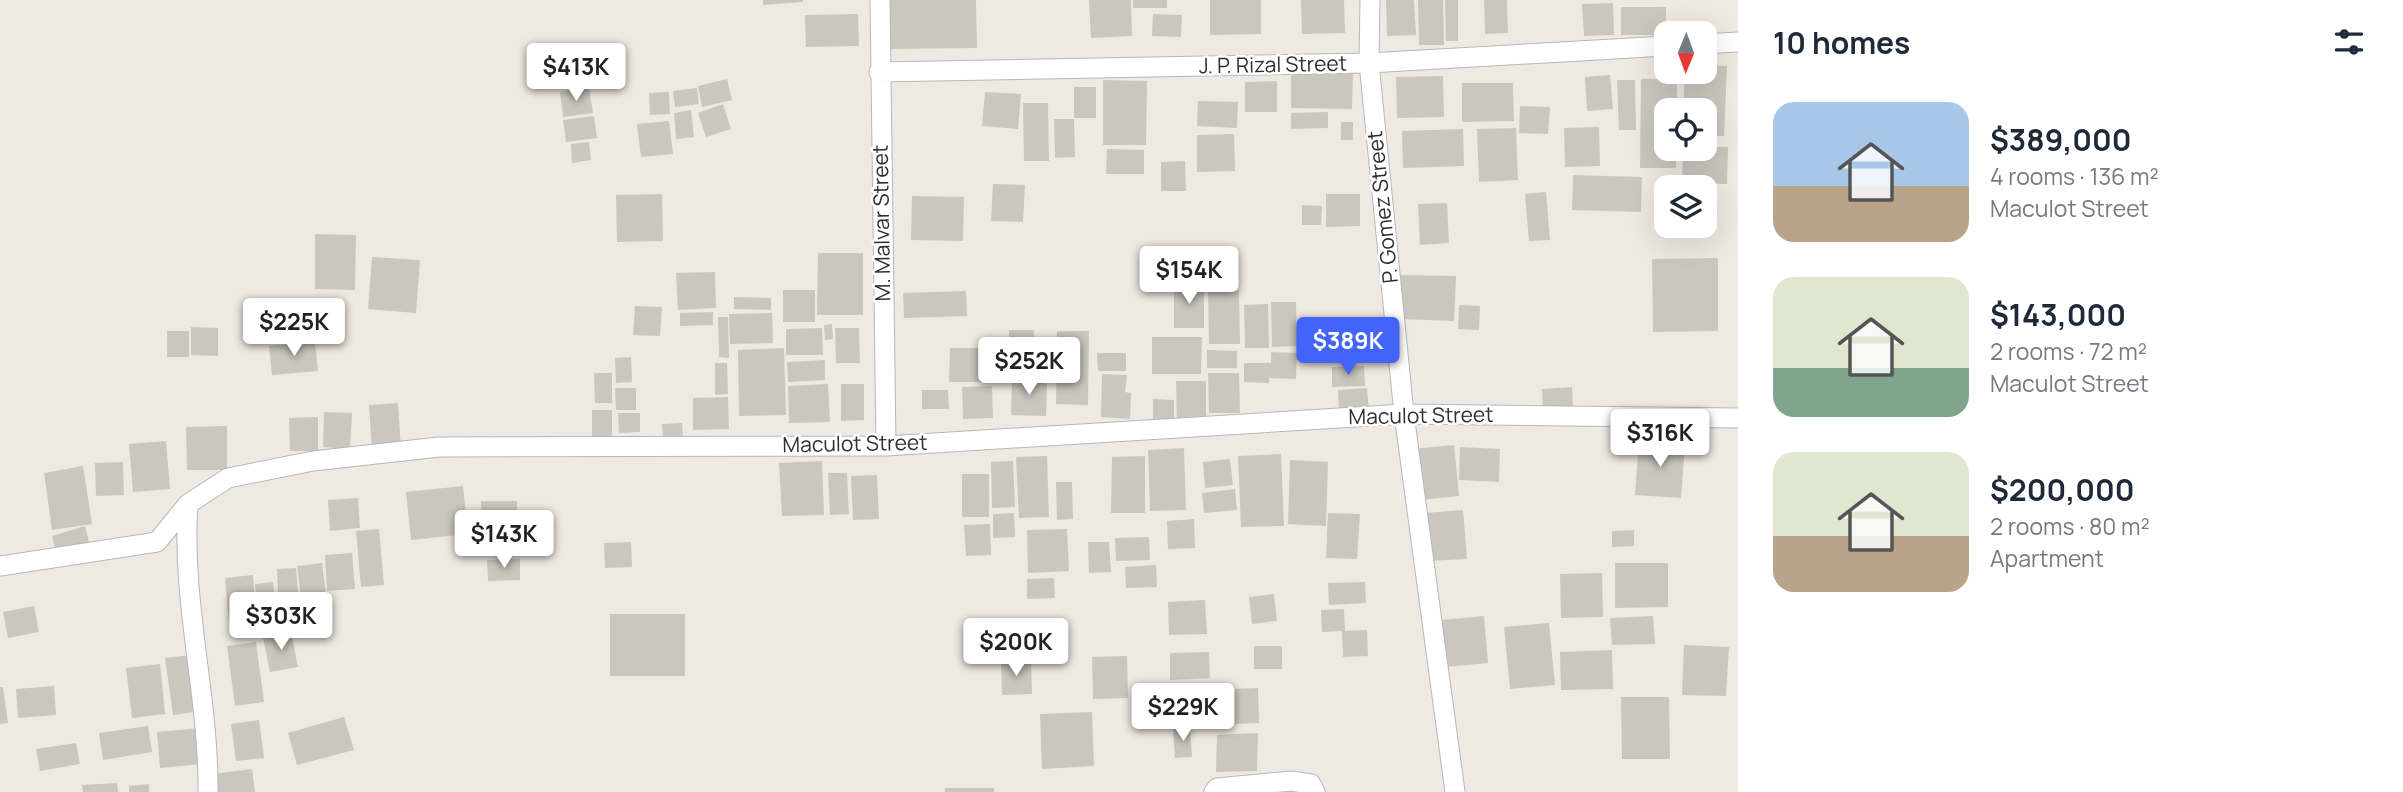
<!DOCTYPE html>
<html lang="en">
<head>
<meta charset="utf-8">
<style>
	:root { --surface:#fff; --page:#f2f2f3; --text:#1f2937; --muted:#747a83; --accent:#4264fb }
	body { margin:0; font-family:Manrope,sans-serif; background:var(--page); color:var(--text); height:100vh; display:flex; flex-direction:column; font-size:26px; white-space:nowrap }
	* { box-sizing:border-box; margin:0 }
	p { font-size:23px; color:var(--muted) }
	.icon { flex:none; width:38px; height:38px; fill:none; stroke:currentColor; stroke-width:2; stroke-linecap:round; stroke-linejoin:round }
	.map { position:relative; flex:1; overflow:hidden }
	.drawer { display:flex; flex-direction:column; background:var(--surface); width:665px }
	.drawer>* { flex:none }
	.needle { width:46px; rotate:181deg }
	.tools { position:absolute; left:1654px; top:21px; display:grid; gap:14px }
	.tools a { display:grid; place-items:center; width:63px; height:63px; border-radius:14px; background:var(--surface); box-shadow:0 7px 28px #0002; font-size:35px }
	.price { position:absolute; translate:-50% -60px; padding:0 16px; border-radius:7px; background:#fff; color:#222; font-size:23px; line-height:46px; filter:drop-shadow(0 2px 4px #0008) }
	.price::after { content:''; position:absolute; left:50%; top:42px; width:21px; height:16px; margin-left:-10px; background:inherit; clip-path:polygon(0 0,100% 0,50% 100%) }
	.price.active { background:var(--accent); color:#fff }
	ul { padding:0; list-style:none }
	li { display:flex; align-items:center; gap:21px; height:175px; padding:0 35px }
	li span { display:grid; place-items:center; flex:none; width:196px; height:140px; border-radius:21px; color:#555 }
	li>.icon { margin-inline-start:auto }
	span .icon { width:84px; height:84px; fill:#fffc; stroke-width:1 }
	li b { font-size:30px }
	h2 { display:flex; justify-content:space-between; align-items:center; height:84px; padding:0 35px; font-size:30px }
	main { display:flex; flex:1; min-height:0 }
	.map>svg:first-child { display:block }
	.building { fill:#cbc7bf }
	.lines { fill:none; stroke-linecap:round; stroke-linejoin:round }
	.minor-casing { stroke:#b4b7c1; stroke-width:21 }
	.minor { stroke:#fff; stroke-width:19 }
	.labels { text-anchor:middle; stroke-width:5; stroke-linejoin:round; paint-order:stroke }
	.street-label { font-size:21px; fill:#2e2e2e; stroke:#fff }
</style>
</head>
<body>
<main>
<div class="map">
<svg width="1738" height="792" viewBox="0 0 1738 792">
	<rect width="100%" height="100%" fill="#efe9e1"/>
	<path class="building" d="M763,0h40v2l-40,3z
		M887,0h89l1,48 -89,1z
		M1089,0h42l1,36 -41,2z
		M1133,0h34v8h-34z
		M1210,0h51v34l-51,1z
		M1301,0h43l1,33 -43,1z
		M1386,0h28l2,35 -29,1z
		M1418,0h25l1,45h-25z
		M1445,0h13v41h-12z
		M1484,0h23l1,33 -23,1z
		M1613,3l1,32 -30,1 -2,-32z
		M1621,7h45v28h-45z
		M858,14l1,32 -53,1 -1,-32z
		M1153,14l29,1 -1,22 -29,-1z
		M1704,65l23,1 -3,70 -20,-1v-25h-21l2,-38h19z
		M1291,73l62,1 -1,35 -61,-1z
		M1610,75l3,34 -26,2 -2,-34z
		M1443,76l1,41 -47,1 -1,-41z
		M727,79l5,21 -30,7 -4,-21z
		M1641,79h36v31h-11v39h10v19h-36z
		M1103,80l44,1 -1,64h-43z
		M1617,80h18l1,50h-17z
		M1277,81v31h-32v-30z
		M1462,83h51l1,38 -52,1z
		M1074,87h22v31h-22z
		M589,88l4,25 -30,4 -3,-25z
		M697,88l2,16 -24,3 -2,-16z
		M669,92l1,22 -20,1 -1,-22z
		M985,92l36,2 -3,35 -36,-3z
		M1198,101l40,1 -1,26 -40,-2z
		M1023,103h25l1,58h-25z
		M723,104l8,25 -25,8 -8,-24z
		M1520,106l30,1 -2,27 -29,-1z
		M691,110l3,27 -18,2 -2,-26z
		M1328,112v16l-37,1v-16z
		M594,116l3,22 -31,4 -3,-22z
		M1054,119h20l1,38 -20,1z
		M669,121l4,33 -32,3 -4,-33z
		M1341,122h12v18h-12z
		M1599,127l1,39 -35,1 -1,-39z
		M1516,128l2,52 -39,2 -2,-53z
		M1463,129l1,37 -61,2 -1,-37z
		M1234,134l1,37 -38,1v-37z
		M589,142l2,18 -19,3 -1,-19z
		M1704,147h24l-1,37 -45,-1 1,-34h21z
		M1107,149l37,1v24h-38z
		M1185,161l1,30h-25v-29z
		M1573,175l69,2 -1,35 -69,-2z
		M993,184l32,1 -2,37 -32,-1z
		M1546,192l4,48 -21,1 -4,-47z
		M662,194l1,47 -46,1 -1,-47z
		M1326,194h34v32l-34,1z
		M912,196l52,1 -1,44 -52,-1z
		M1447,203l2,40 -29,2 -2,-41z
		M1302,205l20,1 -1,19h-19z
		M315,234l41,1 -1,55 -40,-1z
		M818,253h45v62h-46z
		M372,257l48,3 -4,53 -48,-4z
		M1718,258v73l-65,1 -1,-73z
		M715,272l1,36 -38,2 -2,-37z
		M1399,275l57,1 -2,45 -56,-2z
		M1174,283h30v45h-30z
		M783,290h32v32h-32z
		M966,291l1,25 -63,2 -1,-25z
		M1208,291h31l1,53h-31z
		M734,297l37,1v12l-37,-1z
		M1271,302h25l1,44 -25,1z
		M1268,304l1,44h-24l-1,-43z
		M1459,305l21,1 -1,24 -21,-1z
		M635,306l27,1 -2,29 -27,-1z
		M713,312v13l-33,1v-13z
		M772,313l1,30 -43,1 -1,-30z
		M718,317h10l1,41 -10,-1z
		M832,324l1,15 -8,1 -1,-15z
		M191,327l27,1v28l-27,-1z
		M822,328l1,27h-37v-26z
		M835,328h24l1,35h-24z
		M1009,330h25l-1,33h-24z
		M167,331h22v26h-22z
		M1057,331h32l-1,74 -32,-1z
		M1152,337h50l-1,37h-49z
		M315,342l3,29 -46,4 -3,-29z
		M784,348l2,67 -47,1 -1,-66z
		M950,348h42v34h-43z
		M1207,350l30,1v17h-30z
		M1271,352l26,1 -1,26 -27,-1v5l-25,-1v-19h27z
		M1097,353h29v18h-28z
		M631,357l1,25 -16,1 -1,-25z
		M825,360v20l-37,2 -1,-20z
		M715,363h12l1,31 -13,1z
		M1364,366l1,20 -33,1v-20z
		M594,373h18v30h-17z
		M1208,373h31l1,40h-31z
		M1102,374l25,1 -2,17 6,1 -1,26 -29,-2z
		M1012,379l35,1 -1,36 -35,-1z
		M1176,381h30v45h-29z
		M828,384l2,38 -41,1 -1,-37z
		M841,384h23v36l-23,1z
		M992,386l1,32 -30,1 -1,-32z
		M1572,387l1,23 -30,2 -1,-23z
		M615,388h21v22h-20z
		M1367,388l2,24 -30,2 -1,-24z
		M922,390h26l1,19h-27z
		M728,397l1,32 -36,1v-32z
		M1153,399l21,1v25h-21z
		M398,403l3,46 -29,2 -3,-46z
		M592,410h20v33h-20z
		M324,412l28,1 -2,36 -27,-2z
		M618,413h22v19l-21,1z
		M318,417v34h-28l-1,-33z
		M682,423l1,16 -20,1 -1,-16z
		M227,426v44h-40l-1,-43z
		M1639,440l46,4 -4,54 -46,-3z
		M166,441l4,48 -37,3 -4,-48z
		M1454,445l5,51 -41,4 -5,-51z
		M1460,447l40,2 -1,33 -40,-2z
		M1184,448l2,62 -36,1 -2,-61z
		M1281,454l3,72 -43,1 -3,-71z
		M1047,456l2,61 -30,1 -3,-61z
		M1145,456v57h-34l1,-56z
		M1230,459l3,26 -28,3 -2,-26z
		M1290,460l38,2 -2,64 -38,-2z
		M822,461l2,54 -42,1 -3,-53z
		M1013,461l2,46 -23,1 -1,-46z
		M123,462l1,33 -28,1 -1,-33z
		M83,466l9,58 -40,6 -8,-57z
		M828,473h19l2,41 -19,1z
		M962,474h27v43h-27z
		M877,475l2,44 -26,1 -2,-44z
		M1056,482h16l1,37 -16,1z
		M463,486l5,48 -57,6 -5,-48z
		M1235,489l2,21 -33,3 -2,-20z
		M358,498l2,30 -30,3 -2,-31z
		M481,501h36l1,50h-36z
		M1463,510l4,49 -39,2 -3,-48z
		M1014,513l1,24 -22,1v-24z
		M1328,513l32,1 -3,45 -31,-1z
		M1194,519l1,29 -27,1 -1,-28z
		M990,524l1,31 -25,1 -2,-31z
		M85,526l4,16 -33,9 -4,-15z
		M379,529l5,56 -23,2 -5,-56z
		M1067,529l2,42 -41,2 -1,-43z
		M1634,530v16l-22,1v-16z
		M1149,537l1,23 -34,1 -1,-23z
		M631,542l1,25 -27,1 -1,-25z
		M1088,542h21l2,30 -22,1z
		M352,553l3,36 -28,2 -2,-36z
		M520,559v21l-32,1 -1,-21z
		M322,563l4,32 -25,2 -4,-31z
		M1615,563h53v44l-53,1z
		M1156,565l1,22 -31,1 -1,-21z
		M296,568l2,25h-20l-1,-24z
		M1602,573l1,44 -42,1 -1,-44z
		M253,575l4,46 -28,2 -4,-45z
		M1054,578l1,20 -28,1v-20z
		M273,582l2,21 -18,1 -2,-20z
		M1365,582l1,21 -37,2 -1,-22z
		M1274,594l3,27 -25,3 -3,-27z
		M1205,600l2,34 -38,1 -1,-33z
		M34,606l5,26 -31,6 -5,-26z
		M1344,609l1,22 22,-1 1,26 -25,1 -1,-26 -20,1 -1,-22z
		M610,614h75v62h-75z
		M1484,616l4,47 -42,4 -5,-47z
		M1653,616l2,28 -43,1 -2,-27z
		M1549,623l6,62 -45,4 -6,-62z
		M291,632l7,35 -28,5 -7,-34z
		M256,642l8,60 -29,4 -8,-60z
		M1684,645l45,2 -3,49 -44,-1z
		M1254,646h28v23h-28z
		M1612,650l1,39 -52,1 -1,-38z
		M1209,652l1,26 -40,2v-27z
		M192,655l8,56 -27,4 -8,-57z
		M1127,656l1,42 -35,1 -1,-42z
		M1031,661l1,33 -30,1 -1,-33z
		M160,664l5,50 -33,4 -6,-50z
		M54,686l2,29 -38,3 -2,-29z
		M0,687h3l5,36 -8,1z
		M1258,688l1,35 -26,1 -1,-35z
		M1229,690l1,32 -30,1 -1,-32z
		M1621,697h48l1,62h-48z
		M1092,712l2,54 -52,3 -2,-55z
		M344,717l10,33 -57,15 -9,-32z
		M259,720l5,38 -28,3 -5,-37z
		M148,726l4,26 -49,8 -4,-27z
		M200,728l4,36 -44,4 -3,-36z
		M1190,728l2,29 -17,1 -2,-29z
		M1258,733l-1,38 -41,1 1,-37z
		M76,743l4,21 -40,7 -4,-22z
		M252,769l3,23h-40l-2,-18z
		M117,783l1,9h-35l-1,-7z
		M149,784v8h-20v-6z
		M945,788h49v4h-49z"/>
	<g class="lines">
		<g class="minor-casing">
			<path id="minor" d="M880,0l6,446
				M1370,0l-1,63 35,351 51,378
				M1704,44l34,-2
				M879,72l490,-9 297,-17
				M188,504c-7,97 21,192 20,288
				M0,566l157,-24 31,-38 40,-26 85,-17 126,-14 447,-1 518,-32 334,4
				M1214,792l3,-4 74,-7 20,3 4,8"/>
		</g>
		<use href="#minor" class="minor"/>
	</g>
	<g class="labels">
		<g class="street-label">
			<text transform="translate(1273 65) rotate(-1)" y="7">J. P. Rizal Street</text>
			<text transform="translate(1383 207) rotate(-96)" y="7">P. Gomez Street</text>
			<text transform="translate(882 223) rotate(-91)" y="7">M. Malvar Street</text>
			<text transform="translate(1421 416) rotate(-1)" y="7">Maculot Street</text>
			<text transform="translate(855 444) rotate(-1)" y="7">Maculot Street</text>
		</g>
	</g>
</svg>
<div class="tools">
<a><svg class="needle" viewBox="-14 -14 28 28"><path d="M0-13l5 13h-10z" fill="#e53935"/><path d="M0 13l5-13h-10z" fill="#747a83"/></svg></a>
<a><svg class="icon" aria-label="locate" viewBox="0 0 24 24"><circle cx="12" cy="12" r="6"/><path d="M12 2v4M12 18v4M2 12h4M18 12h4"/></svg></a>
<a><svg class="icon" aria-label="layers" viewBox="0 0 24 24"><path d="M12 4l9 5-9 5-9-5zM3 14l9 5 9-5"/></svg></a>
</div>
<b class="price" style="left:576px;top:103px">$413K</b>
<b class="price" style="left:1189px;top:306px">$154K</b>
<b class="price" style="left:294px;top:358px">$225K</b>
<b class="price active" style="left:1348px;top:377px">$389K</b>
<b class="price" style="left:1029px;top:397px">$252K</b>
<b class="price" style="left:1660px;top:469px">$316K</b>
<b class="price" style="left:504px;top:570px">$143K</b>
<b class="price" style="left:281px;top:652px">$303K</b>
<b class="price" style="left:1016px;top:678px">$200K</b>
<b class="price" style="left:1183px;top:743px">$229K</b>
</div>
<section class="drawer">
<h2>10 homes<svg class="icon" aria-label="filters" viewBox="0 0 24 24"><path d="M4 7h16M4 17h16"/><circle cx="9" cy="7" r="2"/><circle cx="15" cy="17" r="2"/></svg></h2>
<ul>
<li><span style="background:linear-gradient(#a9c7e8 60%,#b9a48a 0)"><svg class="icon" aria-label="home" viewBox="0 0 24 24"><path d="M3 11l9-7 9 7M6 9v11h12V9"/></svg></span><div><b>$389,000</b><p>4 rooms · 136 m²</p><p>Maculot Street</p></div></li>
<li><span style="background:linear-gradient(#dfe7d0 65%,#7fa58c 0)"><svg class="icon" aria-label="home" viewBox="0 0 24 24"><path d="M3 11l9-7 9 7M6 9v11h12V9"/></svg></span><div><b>$143,000</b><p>2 rooms · 72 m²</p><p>Maculot Street</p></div></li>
<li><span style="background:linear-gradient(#dfe7d0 60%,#b9a48a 0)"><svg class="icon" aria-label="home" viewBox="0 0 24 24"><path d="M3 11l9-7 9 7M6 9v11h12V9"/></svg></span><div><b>$200,000</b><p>2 rooms · 80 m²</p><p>Apartment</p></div></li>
</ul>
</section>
</main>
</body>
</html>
